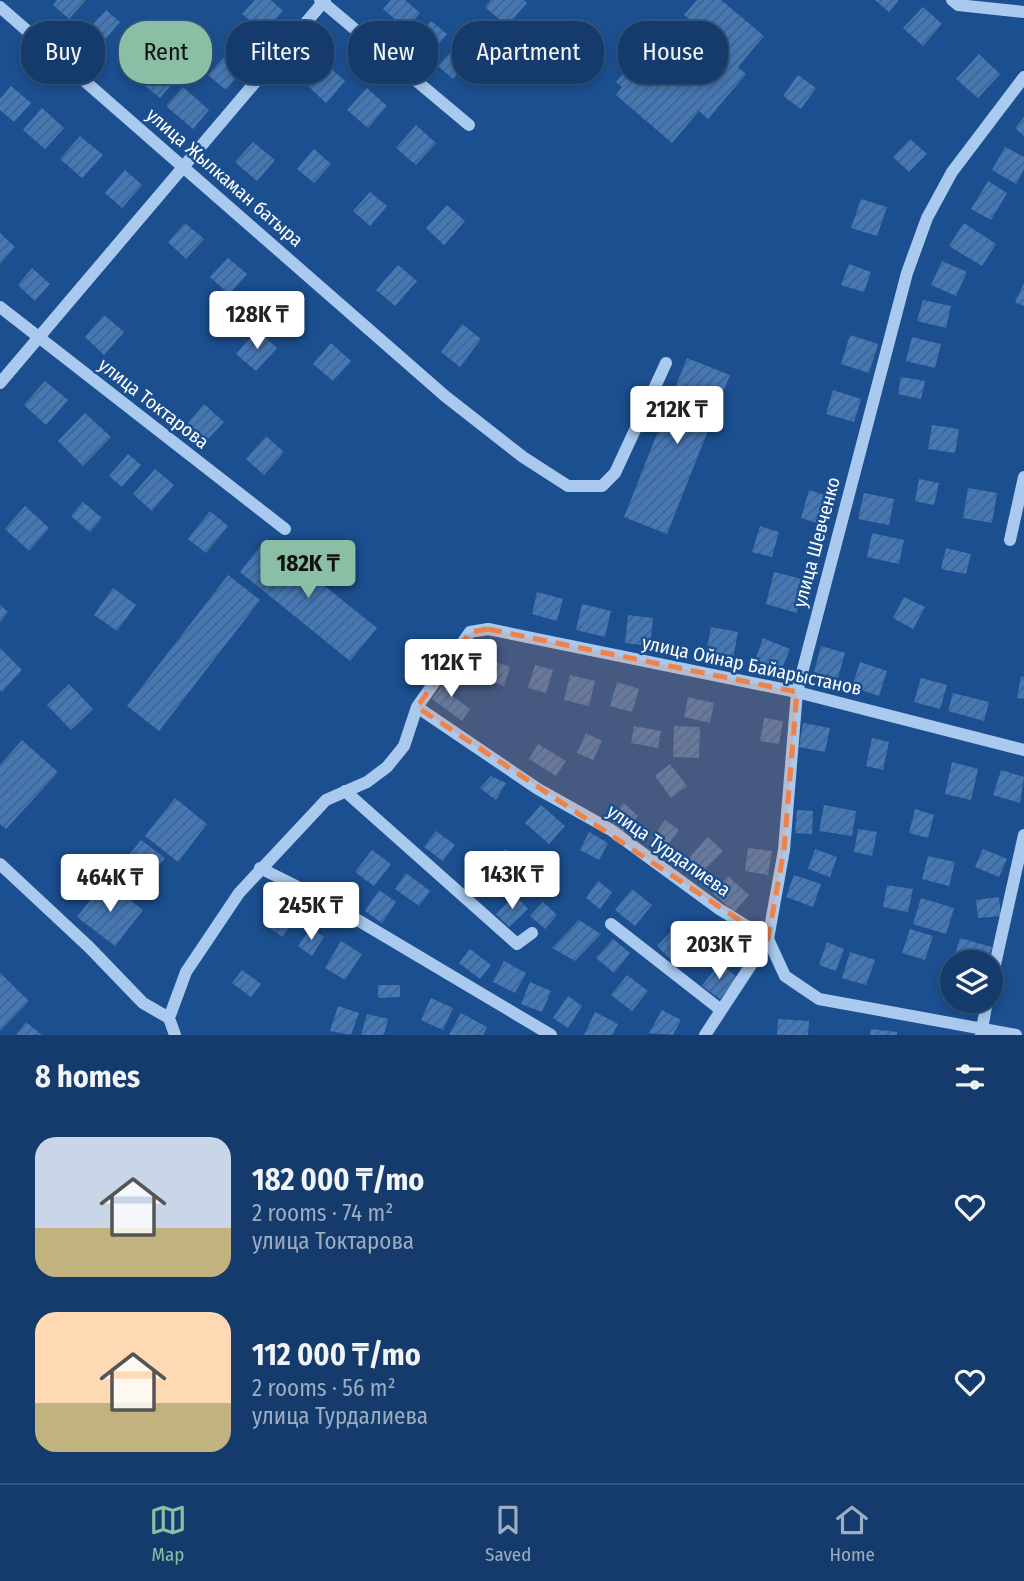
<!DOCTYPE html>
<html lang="en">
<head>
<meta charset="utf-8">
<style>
	:root { --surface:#143b6b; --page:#214673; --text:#f1f3f6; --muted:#9dadc1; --line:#33557e; --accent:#8abfa5 }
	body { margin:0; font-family:"Fira Sans Condensed",sans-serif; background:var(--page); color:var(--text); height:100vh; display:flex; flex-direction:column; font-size:26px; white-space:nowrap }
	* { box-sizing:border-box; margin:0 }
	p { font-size:23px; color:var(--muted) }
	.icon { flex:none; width:38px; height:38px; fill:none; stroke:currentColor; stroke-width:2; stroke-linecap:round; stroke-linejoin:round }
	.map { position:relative; height:1035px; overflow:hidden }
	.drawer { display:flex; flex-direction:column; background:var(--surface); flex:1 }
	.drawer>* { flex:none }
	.guide { position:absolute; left:21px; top:21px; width:984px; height:63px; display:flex; gap:14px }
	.fabs { position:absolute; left:940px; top:950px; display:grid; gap:14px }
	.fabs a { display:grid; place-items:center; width:63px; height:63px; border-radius:50%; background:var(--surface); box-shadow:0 4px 10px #0003,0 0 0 2px var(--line); font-size:35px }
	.price { position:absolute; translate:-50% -60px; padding:0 16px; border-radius:7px; background:#fff; color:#222; font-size:23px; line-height:46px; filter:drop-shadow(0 2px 4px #0008) }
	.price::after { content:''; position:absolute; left:50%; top:42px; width:21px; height:16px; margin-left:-10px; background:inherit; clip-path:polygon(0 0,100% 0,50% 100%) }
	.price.active { background:var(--accent); color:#111 }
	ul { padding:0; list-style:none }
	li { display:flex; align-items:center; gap:21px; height:175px; padding:0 35px }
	li span { display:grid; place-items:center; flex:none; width:196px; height:140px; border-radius:21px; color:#555 }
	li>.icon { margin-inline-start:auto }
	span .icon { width:84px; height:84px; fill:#fffc; stroke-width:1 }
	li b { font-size:30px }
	h2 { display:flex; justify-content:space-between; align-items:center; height:84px; padding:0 35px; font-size:30px }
	.tag { padding:0 24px; border-radius:28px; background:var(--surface); box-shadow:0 4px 10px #0003,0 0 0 2px var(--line); font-size:24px; line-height:63px }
	.tag.active { background:var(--accent); color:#111 }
	.dock { display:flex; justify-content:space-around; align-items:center; height:98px; border-top:2px solid var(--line); background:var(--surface); font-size:19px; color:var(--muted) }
	.dock a { display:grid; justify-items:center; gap:4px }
	.dock .active { color:var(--accent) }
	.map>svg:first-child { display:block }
	.building { fill:url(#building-hatch) }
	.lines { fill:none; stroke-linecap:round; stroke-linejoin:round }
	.minor { stroke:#a9c9ee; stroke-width:12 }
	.marked { fill:#ee8249; fill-opacity:0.2; stroke:#ee8249; stroke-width:5; stroke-dasharray:14 9; stroke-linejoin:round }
	.labels { text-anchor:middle; stroke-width:5; stroke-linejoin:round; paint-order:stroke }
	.street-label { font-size:19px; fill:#fff; stroke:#1b4f8f }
</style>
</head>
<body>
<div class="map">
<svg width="1024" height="1035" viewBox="0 0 1024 1035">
	<defs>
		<pattern id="building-hatch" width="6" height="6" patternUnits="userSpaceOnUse" patternTransform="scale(1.75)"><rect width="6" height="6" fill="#4478b7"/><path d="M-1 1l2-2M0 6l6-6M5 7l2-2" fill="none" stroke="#486282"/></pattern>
	</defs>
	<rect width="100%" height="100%" fill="#1b4f8f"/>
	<path class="building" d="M57,0h29l-17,19 -16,-14z
		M255,0h16l12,11 -19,22 -22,-19z
		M391,0h14l15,13 -14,16 -23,-20z
		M491,0h33l3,3 -20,23 -22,-19z
		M697,0h24l43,36 -26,31 8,7 -38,45 -9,-8 -27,32 -56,-48 6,-8 -6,-5 26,-31 30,26 36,-42 -24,-20z
		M875,0h24l-10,12z
		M923,7l19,17 -19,22 -20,-18z
		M106,10l14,12 -18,21 -15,-12z
		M431,21l16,13 -19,22 -16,-14z
		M139,26l17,15 -21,24 -18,-15z
		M456,46l15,12 -18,21 -15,-13z
		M979,54l21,20 -22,24 -22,-19z
		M225,56l17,15 -16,19 -18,-15z
		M162,61l17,15 -19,22 -17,-14z
		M328,66l17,15 -19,22 -17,-16z
		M798,75l18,13 -15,21 -18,-13z
		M11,86l20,17 -17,19 -14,-12v-11z
		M183,87l26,23 -16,19 -27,-23z
		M367,88l20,18 -19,22 -21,-18z
		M42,108l22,20 -19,21 -22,-19z
		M1024,117v19l-9,-8z
		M416,125l20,18 -20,22 -20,-17z
		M80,136l23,19 -21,23 -22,-19z
		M910,139l17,15 -18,18 -16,-15z
		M253,142l22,18 -18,21 -22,-19z
		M1005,147l19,10v12l-8,15 -24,-14z
		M314,149l17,15 -17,19 -17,-14z
		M125,170l17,15 -20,23 -17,-15z
		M988,181l19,12 -16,27 -20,-11z
		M370,192l17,14 -17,20 -17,-15z
		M861,199l26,8 -10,29 -26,-8z
		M447,205l18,16 -21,24 -18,-17z
		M185,223l19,16 -18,20 -18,-17z
		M964,223l32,21 -14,22 -33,-20z
		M0,233l15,14 -15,17z
		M228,258l19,16 -18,20 -19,-17z
		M942,261l25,11 -11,24 -25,-11z
		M849,264l22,8 -7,20 -23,-7z
		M398,265l19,16 -22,25 -19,-16z
		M32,268l18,16 -15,17 -17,-16z
		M1024,283v23l-9,-4z
		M923,300l28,6 -5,22 -29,-7z
		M104,315l20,17 -20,23 -19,-18z
		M462,324l19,15 -21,28 -19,-15z
		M257,330l20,18 -21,23 -20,-17z
		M850,335l28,9 -9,29 -28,-9z
		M912,337l29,7 -6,24 -29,-7z
		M331,343l20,18 -18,20 -20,-17z
		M687,358l43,17 -63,159 -43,-17z
		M901,377l24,4 -4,18 -23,-5z
		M45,381l23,19 -22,25 -22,-20z
		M833,390l28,9 -7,23 -28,-8z
		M204,404l20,18 -17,18 -19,-17z
		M85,413l26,24 -28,29 -25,-25z
		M932,425l27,4 -4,24 -27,-4z
		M266,436l18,16 -20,23 -18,-16z
		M128,454l13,11 -19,22 -13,-11z
		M155,469l19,16 -22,26 -19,-17z
		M919,479l20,4 -5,22 -19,-4z
		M968,488l29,5 -5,30 -29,-5z
		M809,490l22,7 -8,28 -22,-7z
		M864,493l30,6 -5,26 -31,-6z
		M83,502l19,16 -12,14 -19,-16z
		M25,506l24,22 -20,23 -24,-22z
		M210,511l18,15 -22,27 -18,-14z
		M760,526l19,6 -7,25 -20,-5z
		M872,533l32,7 -5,24 -32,-7z
		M266,539l111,89 -27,33 -110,-89z
		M946,548l25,6 -5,20 -25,-5z
		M774,572l32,8 -9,33 -31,-9z
		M228,575l32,25 -101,131 -32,-25z
		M113,588l23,17 -19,26 -23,-16z
		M537,592l26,7 -6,22 -25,-7z
		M904,597l21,10 -12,22 -20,-11z
		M582,604l29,7 -6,26 -29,-7z
		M0,605l8,7 -8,10z
		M628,615l25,3 -3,28 -25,-3z
		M711,627l27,5 -5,27 -27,-5z
		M763,638l27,11 -9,22 -26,-10z
		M821,646l24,7 -7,25 -24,-6z
		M0,648l22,22 -20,22 -2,-2z
		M490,660l20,7 -6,19 -20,-7z
		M860,662l27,9 -8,25 -27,-9z
		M535,665l18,5 -7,23 -18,-5z
		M450,675l10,8 -9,12 19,14 -8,12 -30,-22z
		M570,675l25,6 -6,25 -25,-6z
		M1021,676l3,1v22l-7,-1z
		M921,678l26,7 -7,24 -26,-7z
		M617,682l22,7 -7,23 -22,-6z
		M69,684l24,25 -22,21 -24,-25z
		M953,693l36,9 -5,19 -36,-10z
		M688,697l26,6 -4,20 -26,-6z
		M764,718l19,3 -4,23 -19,-3z
		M803,723l27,5 -5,24 -26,-5z
		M634,726l27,5 -3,17 -27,-5z
		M674,726l26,1 -1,31 -26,-1z
		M586,733l16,8 -9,19 -16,-7z
		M872,738l17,4 -6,28 -17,-4z
		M22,740l36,32 -52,57 -6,-5v-59z
		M538,744l28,17 -10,15 -27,-17z
		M952,762l26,7 -7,31 -26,-6z
		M670,764l17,22 -16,12 -16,-22z
		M1001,770l23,7 -4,26 -27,-8z
		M491,776l15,7 -10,17 -16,-12z
		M175,798l32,26 -29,38 -33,-26z
		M624,803l14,13 -15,16 -14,-13z
		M541,805l24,21 -16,18 -24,-21z
		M824,805l32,6 -4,25 -33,-5z
		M915,809l19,6 -6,23 -19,-5z
		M797,810l16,1 -1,23 -17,-1z
		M665,820l14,10 -18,25 -13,-10z
		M858,829l19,3 -5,24 -18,-4z
		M436,831l19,14 -12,16 -19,-14z
		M589,832l19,11 -9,17 -19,-10z
		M708,837l15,14 -20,20 -14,-13z
		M141,840l24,18 -31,38 -23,-19z
		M748,848l24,3 -4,24 -23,-4z
		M505,849l21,17 -16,18 -20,-18z
		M815,849l22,8 -7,20 -22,-8z
		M983,849l24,10 -8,18 -24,-10z
		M372,850l19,14 -17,22 -19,-14z
		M928,856l27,6 -6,24 -27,-7z
		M406,873l24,18 -11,15 -24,-17z
		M794,875l27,9 -8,23 -27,-10z
		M728,876l21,19 -15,17 -21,-19z
		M105,881l38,29 -28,36 -38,-29z
		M598,881l14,11 -12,17 -14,-11z
		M887,885l26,4 -5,23 -25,-5z
		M632,889l20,16 -17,21 -20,-16z
		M379,890l17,12 -14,21 -17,-12z
		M515,895l13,14 -19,18 -13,-13z
		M999,897l2,19 -23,2 -2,-18z
		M921,898l33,10 -8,26 -33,-10z
		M543,902l14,13 -12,14 -15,-13z
		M280,903l17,12 -14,22 -18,-12z
		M579,920l22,14 -26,27 -23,-13z
		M676,926l18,18 -19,20 -18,-18z
		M311,928l13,9 -12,19 -14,-10z
		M910,929l23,7 -8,24 -23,-7z
		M960,938l32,9 -4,15h-35z
		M613,939l17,14 -16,20 -18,-15z
		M341,941l21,13 -17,26 -20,-12z
		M827,942l17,7 -8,22 -17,-6z
		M470,949l21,16 -11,14 -21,-16z
		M850,952l25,8 -9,25 -24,-7z
		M504,961l22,12 -11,20 -22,-11z
		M719,963l18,14 -17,22 -18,-13z
		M242,970l19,14 -10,13 -19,-14z
		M0,973l29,28 -29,30z
		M627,975l21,16 -16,20 -21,-16z
		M530,982l21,9 -9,21 -21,-8z
		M378,985h22v12l-22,1z
		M568,996l14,10 -14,22 -15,-10z
		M431,998l22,10 -10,22 -22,-10z
		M338,1006l21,7 -8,22 -21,-4z
		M662,1010l19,10 -8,15 -24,-2z
		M595,1012l23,12 -6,11h-28z
		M461,1013l26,14 -4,8h-34z
		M367,1014l21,5 -4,16h-23z
		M778,1019l31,2 -1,14h-31z
		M26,1022l16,13h-26z
		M871,1029l26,3v3h-27z"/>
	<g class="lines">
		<path class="minor" d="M320,0l149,125
			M952,0l6,5 66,7
			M0,7l445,389 78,61 45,29h34l13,-13 51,-110
			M0,307l285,222
			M0,383l325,-383
			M1010,540l14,-63
			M417,707l121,82 73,41 108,79 49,30 17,37 34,23 197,36
			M345,791l172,153 15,-11
			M0,864l89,83 54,56 26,15 17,-46 53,-79 87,-93 41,-18 20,-15 17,-21 13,-39 53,-75 18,-3 309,63 227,58
			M260,868l64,32 227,135
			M611,924l110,86
			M990,987l34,-152
			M169,1018l6,17
			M705,1035l63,-96 16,-89 13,-158 110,-419 20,-55 25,-46 72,-95
			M981,1035l6,-34"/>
	</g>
	<path class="marked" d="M488,629l309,63 -13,158 -16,89 -351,-232 53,-75z"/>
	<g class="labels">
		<g class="street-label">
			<text transform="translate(225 177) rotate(41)" y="7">улица Жылкаман батыра</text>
			<text transform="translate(154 403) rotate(38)" y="7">улица Токтарова</text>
			<text transform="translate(816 542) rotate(-75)" y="7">улица Шевченко</text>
			<text transform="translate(752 665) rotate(12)" y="7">улица Ойнар Байарыстанов</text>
			<text transform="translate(669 850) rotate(35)" y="7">улица Турдалиева</text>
		</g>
	</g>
</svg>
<div class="fabs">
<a><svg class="icon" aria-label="layers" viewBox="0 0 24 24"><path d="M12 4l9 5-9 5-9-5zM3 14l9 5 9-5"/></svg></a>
</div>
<b class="price" style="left:257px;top:351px">128K ₸</b>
<b class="price" style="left:677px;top:446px">212K ₸</b>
<b class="price active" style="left:308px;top:600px">182K ₸</b>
<b class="price" style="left:451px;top:699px">112K ₸</b>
<b class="price" style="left:512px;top:911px">143K ₸</b>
<b class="price" style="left:110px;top:914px">464K ₸</b>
<b class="price" style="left:311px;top:942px">245K ₸</b>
<b class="price" style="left:719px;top:981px">203K ₸</b>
<div class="guide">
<a class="tag">Buy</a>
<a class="tag active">Rent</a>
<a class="tag">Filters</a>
<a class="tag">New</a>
<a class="tag">Apartment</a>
<a class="tag">House</a>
</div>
</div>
<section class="drawer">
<h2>8 homes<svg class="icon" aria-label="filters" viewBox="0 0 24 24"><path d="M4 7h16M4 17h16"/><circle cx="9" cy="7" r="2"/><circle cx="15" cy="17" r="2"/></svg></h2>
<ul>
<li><span style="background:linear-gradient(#c9d6e8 65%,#c2b280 0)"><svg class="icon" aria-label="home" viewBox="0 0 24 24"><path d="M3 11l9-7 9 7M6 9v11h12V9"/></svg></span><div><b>182 000 ₸/mo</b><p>2 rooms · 74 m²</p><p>улица Токтарова</p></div><svg class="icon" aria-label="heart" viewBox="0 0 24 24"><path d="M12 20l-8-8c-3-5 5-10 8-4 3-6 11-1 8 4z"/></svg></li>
<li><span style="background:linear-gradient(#ffd9b3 65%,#c2b280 0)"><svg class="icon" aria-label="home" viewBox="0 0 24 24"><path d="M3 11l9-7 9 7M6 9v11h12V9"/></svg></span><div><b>112 000 ₸/mo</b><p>2 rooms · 56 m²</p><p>улица Турдалиева</p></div><svg class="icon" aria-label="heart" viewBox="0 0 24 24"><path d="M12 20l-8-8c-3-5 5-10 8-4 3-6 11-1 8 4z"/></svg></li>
</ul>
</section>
<nav class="dock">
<a class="active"><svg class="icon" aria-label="map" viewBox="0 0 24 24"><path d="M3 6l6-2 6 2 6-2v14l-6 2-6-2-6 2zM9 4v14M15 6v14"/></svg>Map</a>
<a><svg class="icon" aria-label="saved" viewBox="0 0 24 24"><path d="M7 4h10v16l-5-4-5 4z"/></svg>Saved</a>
<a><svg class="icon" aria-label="home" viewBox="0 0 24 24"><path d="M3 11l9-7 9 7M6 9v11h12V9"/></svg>Home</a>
</nav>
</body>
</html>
